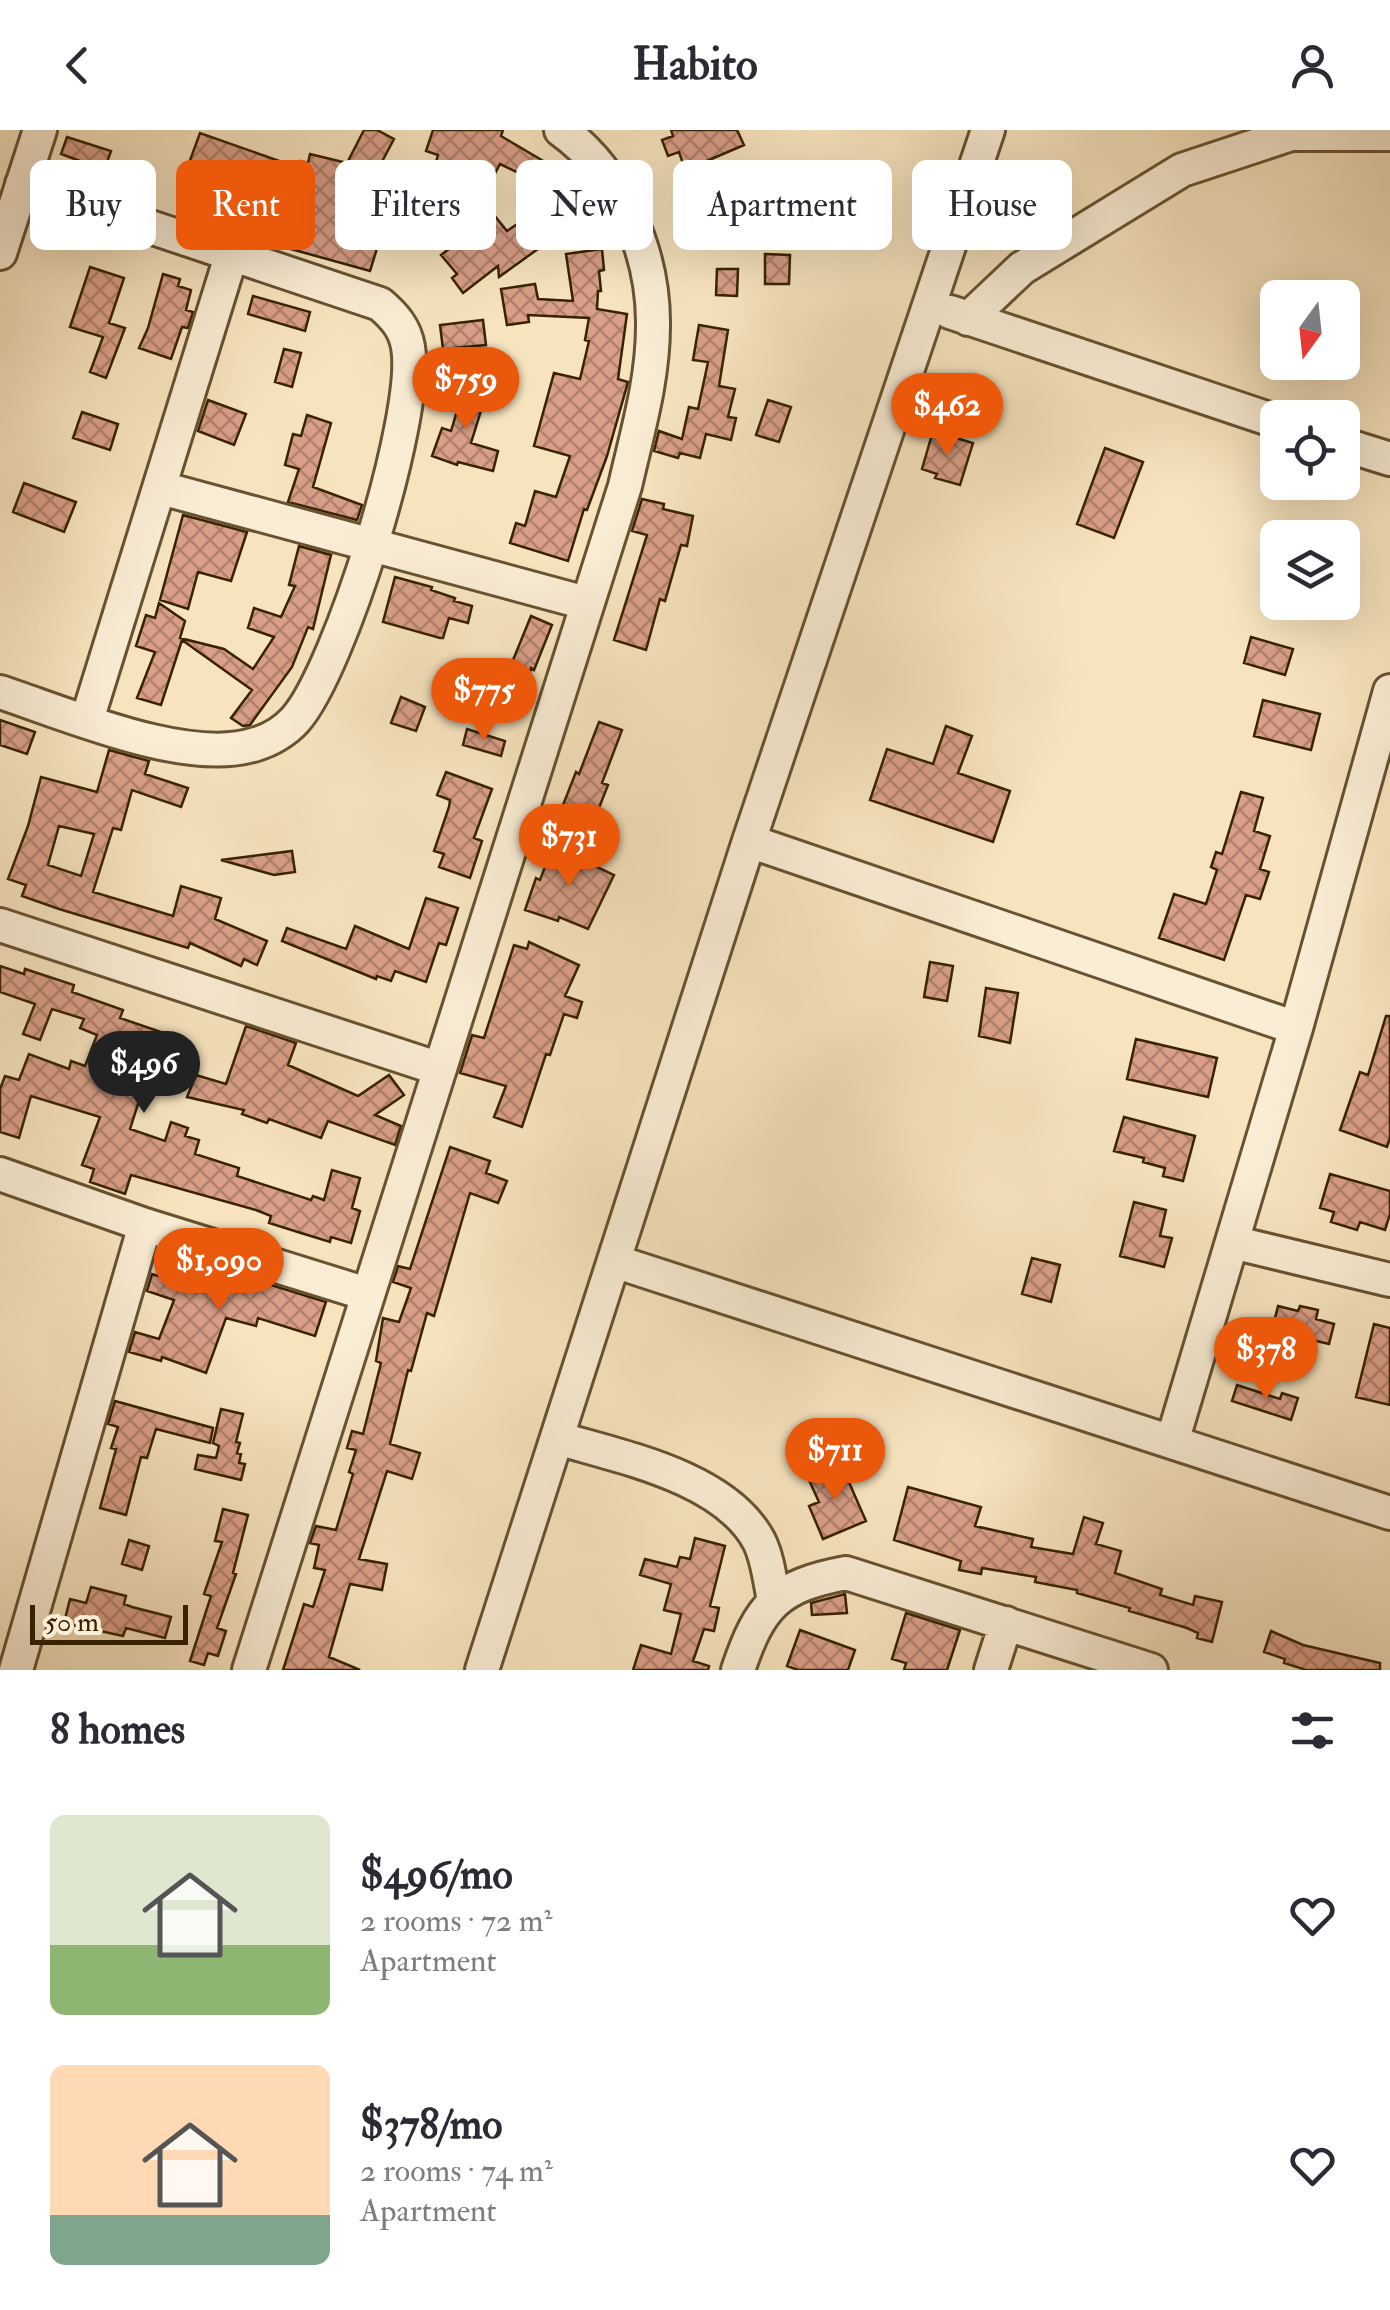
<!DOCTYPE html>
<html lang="en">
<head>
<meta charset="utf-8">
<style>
	:root { --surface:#fff; --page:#f2f2f3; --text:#2b2b33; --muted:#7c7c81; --accent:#ea580c }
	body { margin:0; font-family:"IM FELL Double Pica",serif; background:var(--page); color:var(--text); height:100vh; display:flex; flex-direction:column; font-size:38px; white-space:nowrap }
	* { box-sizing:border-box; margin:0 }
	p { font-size:32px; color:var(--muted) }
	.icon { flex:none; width:55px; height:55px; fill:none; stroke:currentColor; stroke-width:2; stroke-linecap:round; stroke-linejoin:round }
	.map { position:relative; height:1540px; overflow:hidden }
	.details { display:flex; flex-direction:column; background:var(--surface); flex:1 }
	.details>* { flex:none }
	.banner { position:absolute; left:30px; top:30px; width:1330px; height:90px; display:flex; gap:20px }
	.needle { width:65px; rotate:195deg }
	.tools { position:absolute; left:1260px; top:150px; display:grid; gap:20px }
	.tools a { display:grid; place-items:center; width:100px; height:100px; border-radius:15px; background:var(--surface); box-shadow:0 10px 40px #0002; font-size:50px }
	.scale { position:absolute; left:30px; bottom:25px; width:158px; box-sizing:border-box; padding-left:10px; border:5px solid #382201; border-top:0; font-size:28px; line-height:35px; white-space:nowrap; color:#382201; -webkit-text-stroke:8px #faedd5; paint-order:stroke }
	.price { position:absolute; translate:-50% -85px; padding:0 22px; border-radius:35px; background:var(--accent); color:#fff; font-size:32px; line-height:65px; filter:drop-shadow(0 2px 5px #0008) }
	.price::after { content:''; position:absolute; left:50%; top:60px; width:30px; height:22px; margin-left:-15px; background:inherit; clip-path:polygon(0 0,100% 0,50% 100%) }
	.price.selected { background:#222; color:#fff }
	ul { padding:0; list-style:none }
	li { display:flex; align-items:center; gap:30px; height:250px; padding:0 50px }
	li span { display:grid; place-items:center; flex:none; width:280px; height:200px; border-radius:15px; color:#555 }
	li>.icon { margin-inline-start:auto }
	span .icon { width:120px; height:120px; fill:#fffc; stroke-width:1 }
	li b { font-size:42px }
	h2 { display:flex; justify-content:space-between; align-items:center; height:120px; padding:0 50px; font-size:42px }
	.pill { padding:0 35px; border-radius:15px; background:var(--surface); box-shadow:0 10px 40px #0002; font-size:35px; line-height:90px }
	.pill.selected { background:var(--accent); color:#fff }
	header { display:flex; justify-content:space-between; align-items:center; height:130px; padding:0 50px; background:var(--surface); font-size:45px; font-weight:700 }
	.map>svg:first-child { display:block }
	.building { fill:url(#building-cross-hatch); stroke:#382201; stroke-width:2.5; fill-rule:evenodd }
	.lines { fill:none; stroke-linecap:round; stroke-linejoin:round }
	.minor-casing { stroke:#685230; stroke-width:38 }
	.minor { stroke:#faedd5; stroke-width:32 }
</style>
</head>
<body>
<header><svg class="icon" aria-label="back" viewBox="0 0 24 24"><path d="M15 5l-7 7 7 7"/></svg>Habito<svg class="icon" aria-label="person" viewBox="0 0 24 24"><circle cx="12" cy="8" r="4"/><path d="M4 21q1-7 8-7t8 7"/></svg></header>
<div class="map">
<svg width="1390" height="1540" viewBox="0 0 1390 1540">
	<defs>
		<pattern id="building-cross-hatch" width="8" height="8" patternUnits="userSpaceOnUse" patternTransform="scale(2.5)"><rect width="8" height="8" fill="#d99f88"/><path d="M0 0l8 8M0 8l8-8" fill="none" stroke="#b1816d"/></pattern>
	</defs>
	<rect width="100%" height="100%" fill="#f7e4bf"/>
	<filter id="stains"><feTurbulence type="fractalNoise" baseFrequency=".002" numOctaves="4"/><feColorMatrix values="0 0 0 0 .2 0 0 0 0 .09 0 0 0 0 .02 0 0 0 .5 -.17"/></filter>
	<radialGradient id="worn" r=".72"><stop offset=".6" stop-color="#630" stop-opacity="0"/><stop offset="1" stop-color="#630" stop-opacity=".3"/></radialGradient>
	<path class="building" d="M364,0h13l17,9 -17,32 13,4 -6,23 8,2 -22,71 -90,-25 3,-15 -105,-38 22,-60 99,35 2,-7 7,2 2,-9 37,9z
		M433,0h70l-2,6 54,32 -9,18 -46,-22 -12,23 -14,-8 -7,11 -18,-10 -5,17 -16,-5 10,-37 -12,-4z
		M671,0h66l7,15 -42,18 4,12 -17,6 -10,-29 -11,4 -6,-16 11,-4z
		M67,7l44,14 -9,25 -25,-10 3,-5 -19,-7z
		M574,56l11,16 -4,3 9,14 -33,22 -1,-5 -57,41 -1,-11 -35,27 -11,-15 5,-4 -16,-19 53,-40 13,16z
		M727,57l9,27 44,-23 13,24 -15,8 -6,-11 -62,20 -12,-35z
		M602,119l2,21 -5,1 2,20h-3l-1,18 30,5 -9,65 10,3 -21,74 -20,54 -3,-1 -16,52 -58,-18 6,-20 9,3 10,-35 21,6 14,-41 -36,-10 20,-73 26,6 9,-38 -4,-1 4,-22 -61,-3 1,7 -22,3 -6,-36 34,-5 3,15 35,2 -7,-47z
		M765,124l25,1 -1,29h-24z
		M90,137l34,11 -15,45 16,5 -19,50 -16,-6 13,-35 -33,-10z
		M717,139h21l-1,27 -21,-1z
		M163,144l17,5 -2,7 13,4 -5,20 7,2 -5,16 -6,-1 -11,32 -32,-11 9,-20z
		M253,166l57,16 -5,19 -57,-17z
		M483,190l3,25 -43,4 -3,-24z
		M699,195l29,5 -9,56 16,3 -7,28 8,1 -5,22 -25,-6 -6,24 -20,-5 -2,5 -24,-7 5,-20 23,8 7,-32 9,2 10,-47 -15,-2z
		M284,219l17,4 -9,34 -17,-5z
		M467,248l22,7 -18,58 27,8 -5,20 -35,-9 -1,3 -25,-9 10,-28 9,3z
		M208,270l38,14 -12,31 -36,-14z
		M768,270l23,7 -12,35 -23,-7z
		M82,282l36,12 -8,26 -37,-12z
		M307,285l24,8 -18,64 49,18 -5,15 -69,-18 11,-33 -14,-4 8,-31 8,2z
		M933,301l40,12 -13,42 -25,-7 2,-4 -15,-5z
		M1105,318l38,14 -29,76 -37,-14z
		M24,353l52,19 -12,30 -51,-20z
		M642,369l22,5 -1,5 30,7 -6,30 -6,-1 -16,56 -5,-2 -14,51 -32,-10 33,-105 -15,-4z
		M183,385l64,17 -16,49 -33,-9 -10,37 -28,-9z
		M299,416l32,9 -18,74 -5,-2 -16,40 -42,58 -7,1 -12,-8 21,-28 -70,-50 -21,65 -24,-7 18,-46 -19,-6 10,-31 9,3 4,-15 26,18 -5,17 44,11 29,20 21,-32 -26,-9 6,-20 27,9 14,-31 -6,-1z
		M395,447l37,10 -1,3 24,8 -1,3 18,5 -4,17 -19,-5 -6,20h-3l-57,-16z
		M531,486l21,9 -18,45 -3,-2 -10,40 -25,-6 5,-20h3z
		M1251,507l42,12 -8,26 -41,-12z
		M401,567l24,10 -9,24 -25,-8z
		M1263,570l57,14 -9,36 -57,-14z
		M0,590l35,12 -8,22 -27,-9z
		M599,592l23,8 -20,53 6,2 -13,33 -32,-13 13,-33 3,2z
		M946,596l26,10 -14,37 52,18 -17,51 -123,-42 17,-51 46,15z
		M467,599l38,12 -4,15 -38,-11z
		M109,620l40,11 -4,13 43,14 -7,19 -49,-17 -11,40 -8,-2 -20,64 80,24 8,-30 40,12 -6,21 52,22 -10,24 -13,-6 -3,7 -51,-23 -2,5 -129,-39 -37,-13 4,-11 -18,-6 20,-53 13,-49 56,15zM59,696l35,8 -13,42 -33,-11z
		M446,642l46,17 -18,49 8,3 -12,37 -31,-11 5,-13 -10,-3 15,-44 1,-7 -13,-5z
		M1241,662l22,6 -9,33 16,5 -10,33 9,3 -9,27 -14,-4 -22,65 -65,-22 15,-44 32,10 11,-34 -6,-3 5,-15 6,2z
		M553,716l61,29 -26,54 -29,-12 -1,4 -33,-11 11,-32 4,2z
		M292,721l3,21 -21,3 -53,-15z
		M426,768l32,10 -12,37 -7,-2 -13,39 -31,-11 -4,10 -14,-5 -1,3 -94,-38 5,-13 59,21 9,-23 54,23z
		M529,812l50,23 -14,31 17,6 -5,16 -13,-4 -14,41 -4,-1 -24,73 -28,-10 12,-31 -46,-13 12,-38 12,3 30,-93 13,4z
		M930,832l23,4 -6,35 -23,-4z
		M0,836l24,8 1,-5 49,16 -2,7 51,18 -3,8 41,14 -31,97 35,12 6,-19 17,6 -3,8 14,4 -4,14 44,14 -2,8 74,24 2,-4 11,4 8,-30 28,8 -8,30 8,3 -9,32 -20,-6 -1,5 -29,-9 -32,-10 2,-7 -15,-6 -125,-35 -6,19 -35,-12 4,-13 -12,-4 18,-48 -69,-21 -12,42 -19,-6v-43l5,-13 14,4 10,-26 40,15 2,-8 14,5 12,-31 -17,-7 4,-9 -32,-10 -12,31 -17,-6 12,-30 -35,-12z
		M986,858l32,5 -8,50 -31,-7z
		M1386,886h4v122l-3,9 -47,-17 20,-58 8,3z
		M246,896l50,17 -8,22 70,31 31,-21 15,20 -29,20 26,11 -6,19 -67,-24 -7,17 -52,-19 -2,4 -25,-9 2,-4 -57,-13 9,-22 30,9z
		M1136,909l81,19 -9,39 -81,-18z
		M1124,987l71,19 -12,45 -20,-5 2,-8 -22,-6 1,-4 -30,-7z
		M450,1017l40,14 -4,12 21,8 -9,22 -28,-10 -36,123 -7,-3 -16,58 -3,-1 -18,74 30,9 -8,26 -25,-8 -28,88 28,5 -5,26 -32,-6 -21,73 31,13h-77l21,-66 9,3 12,-37 -11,-2 5,-23 -9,-2 6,-17 20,4 17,-56 -4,-2 7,-22 -9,-2 5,-17 11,3 18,-71 -5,-2 7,-43 16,4 12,-34 -18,-6 5,-16 12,3z
		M1330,1044l60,17v23l-5,16 -25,-8 -3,8 -26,-8 3,-10 -14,-4z
		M1134,1072l32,8 -6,26 12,2 -8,29 -44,-11z
		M1032,1128l28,7 -9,37 -29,-8z
		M190,1130l136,42 -11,34 -57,-18 -2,8 -30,-8 -20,55 -44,-16 -1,4 -32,-9 6,-20 24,7 15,-39 -27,-9 5,-17 30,9z
		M1278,1176l20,5 2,-5 18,4 -2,9 18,5 -5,20 -17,-4 -3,12 -21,-6 3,-12 -19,-4z
		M1374,1194l16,4v77l-34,-8z
		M1237,1255l43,14 2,-6 16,5 -7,22 -59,-19z
		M115,1271l98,27 -3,15 -54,-14 -9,29 -6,-1 -15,58 -26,-7 16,-59 -5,-1 7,-21 -10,-3z
		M221,1279l22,5 -7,28 4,1 -3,10 4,1 -2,9 6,1 -4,16 -46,-11 3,-14 18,3 3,-12 -6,-3z
		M841,1334l25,57 -43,18 -14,-33 10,-4 -11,-24z
		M908,1357l73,20 -6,19 58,13 -2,8 42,7 11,-37 19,6 -7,21 25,7 -6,22 47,16 -2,6 33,10 2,-9 27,6 -10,40 -15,-4 1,-5 -11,-5 -58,-17 1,-3 -53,-15v-3l-42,-8 1,-5 -54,-9 -1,6 -22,-4 2,-9 -67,-21z
		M223,1379l25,6 -15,58 3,1 -19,54 9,3 -8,25 -10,-3 -4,12 -14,-4 21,-65 -7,-2 18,-52 -7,-1z
		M695,1408l30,8 -15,60 9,2 -5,23 -10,-2 -11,32 16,5 -1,4h-75l8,-25 30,9 10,-40 -17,-4 7,-26 -31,-9 5,-16 32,8 3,-10 10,2z
		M129,1410l20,6 -7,24 -20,-6z
		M91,1457l35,9 -2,8 8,3 39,10 -6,21 -39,-10 -3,8 -59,-13 6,-24 16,4z
		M845,1464l2,19 -35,2 -1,-12z
		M906,1483l54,17 -13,40h-43l2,-7 -14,-4z
		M800,1500l55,20 -7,20h-50l-11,-4z
		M1271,1501l32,14 77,18v7h-74l-22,-7 1,-4 -21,-7z"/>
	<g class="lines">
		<g class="minor-casing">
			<path id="minor" d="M0,123l40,-123
				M950,182l328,110
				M968,189l54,-51 160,-98 109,-36h99
				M1342,314l48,15
				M161,358l425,115
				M0,562c67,22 189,75 256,52 14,-4 29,-13 39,-24 45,-50 125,-307 113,-373 -3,-19 -14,-31 -28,-43l-358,-120
				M87,590l145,-467
				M749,711l547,187
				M0,795l440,144
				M0,1044l145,51 222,69
				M1232,1112l158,38
				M614,1131l776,252
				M557,1308c64,19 168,39 202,103 9,18 11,40 15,60
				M1172,1312l124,-414 94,-337
				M16,1540l129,-445
				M249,1540l376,-1184c12,-53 28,-105 28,-160 1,-72 -33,-154 -92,-196
				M482,1540l267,-829 239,-711
				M738,1540c22,-65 39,-84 108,-97l305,97
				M991,1540l15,-47"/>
		</g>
		<use href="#minor" class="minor"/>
	</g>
	<rect width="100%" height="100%" filter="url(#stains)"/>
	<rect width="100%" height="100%" fill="url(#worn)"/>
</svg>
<div class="tools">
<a><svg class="needle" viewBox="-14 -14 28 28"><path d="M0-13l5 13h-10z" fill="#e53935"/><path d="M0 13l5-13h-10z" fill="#7c7c81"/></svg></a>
<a><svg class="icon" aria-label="locate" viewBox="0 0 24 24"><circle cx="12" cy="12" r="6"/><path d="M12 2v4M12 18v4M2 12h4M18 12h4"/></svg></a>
<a><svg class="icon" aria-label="layers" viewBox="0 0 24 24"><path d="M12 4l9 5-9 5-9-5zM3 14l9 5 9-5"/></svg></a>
</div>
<div class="scale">50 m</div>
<b class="price" style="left:466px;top:302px">$759</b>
<b class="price" style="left:947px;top:328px">$462</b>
<b class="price" style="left:484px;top:613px">$775</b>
<b class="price" style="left:569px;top:759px">$731</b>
<b class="price selected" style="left:144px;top:986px">$496</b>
<b class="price" style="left:219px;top:1183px">$1,090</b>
<b class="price" style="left:1266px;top:1272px">$378</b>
<b class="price" style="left:835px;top:1373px">$711</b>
<div class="banner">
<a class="pill">Buy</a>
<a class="pill selected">Rent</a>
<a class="pill">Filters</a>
<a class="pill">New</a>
<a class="pill">Apartment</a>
<a class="pill">House</a>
</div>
</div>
<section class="details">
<h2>8 homes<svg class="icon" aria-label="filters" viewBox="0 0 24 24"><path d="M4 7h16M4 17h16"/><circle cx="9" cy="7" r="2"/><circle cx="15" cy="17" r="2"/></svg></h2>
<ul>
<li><span style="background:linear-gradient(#dfe7d0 65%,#8fb573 0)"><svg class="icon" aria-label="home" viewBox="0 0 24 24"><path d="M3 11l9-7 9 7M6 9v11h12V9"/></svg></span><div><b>$496/mo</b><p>2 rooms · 72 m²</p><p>Apartment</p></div><svg class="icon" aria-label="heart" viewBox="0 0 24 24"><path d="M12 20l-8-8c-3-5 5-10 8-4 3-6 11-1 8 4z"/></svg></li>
<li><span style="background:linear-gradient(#ffd9b3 75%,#7fa58c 0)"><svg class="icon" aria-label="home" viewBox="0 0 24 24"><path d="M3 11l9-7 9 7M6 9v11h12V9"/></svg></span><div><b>$378/mo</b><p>2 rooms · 74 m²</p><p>Apartment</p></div><svg class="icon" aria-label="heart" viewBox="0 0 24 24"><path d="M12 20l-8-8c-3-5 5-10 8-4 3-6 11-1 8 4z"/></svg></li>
</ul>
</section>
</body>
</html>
